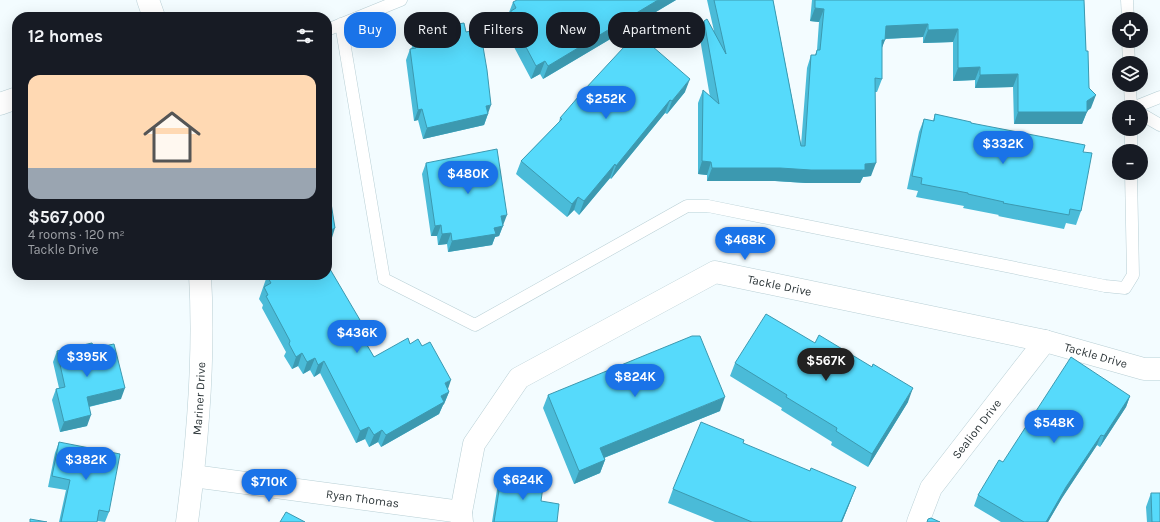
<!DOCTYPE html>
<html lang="en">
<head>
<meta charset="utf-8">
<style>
	:root { --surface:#171b24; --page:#242831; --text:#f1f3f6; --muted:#9ea1a6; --accent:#1a73e8 }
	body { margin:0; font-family:Karla,sans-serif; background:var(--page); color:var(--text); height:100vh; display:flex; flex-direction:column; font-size:15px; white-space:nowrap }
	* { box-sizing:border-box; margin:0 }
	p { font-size:13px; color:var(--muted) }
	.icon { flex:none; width:22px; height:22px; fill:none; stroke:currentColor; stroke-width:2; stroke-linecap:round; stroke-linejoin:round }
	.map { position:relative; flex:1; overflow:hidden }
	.drawer { position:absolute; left:12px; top:12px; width:320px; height:268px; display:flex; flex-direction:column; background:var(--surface); border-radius:16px; box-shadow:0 4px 16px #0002 }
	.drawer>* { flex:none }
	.guide { position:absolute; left:344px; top:12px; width:380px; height:36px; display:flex; gap:8px }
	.controls { position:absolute; left:1112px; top:12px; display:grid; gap:8px }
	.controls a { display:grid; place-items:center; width:36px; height:36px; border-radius:50%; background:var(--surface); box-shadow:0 4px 16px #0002; font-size:20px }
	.price { position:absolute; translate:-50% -34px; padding:0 9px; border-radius:14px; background:var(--accent); color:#fff; font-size:13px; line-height:26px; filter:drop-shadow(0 1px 2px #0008) }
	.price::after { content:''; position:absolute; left:50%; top:24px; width:12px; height:9px; margin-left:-6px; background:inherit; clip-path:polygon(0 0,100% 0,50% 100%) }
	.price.current { background:#222; color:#fff }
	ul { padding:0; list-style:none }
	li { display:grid; align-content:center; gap:8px; height:212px; padding:0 16px }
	li span { display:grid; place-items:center; height:124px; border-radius:12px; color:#555 }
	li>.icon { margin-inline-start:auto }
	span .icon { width:72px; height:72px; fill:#fffc; stroke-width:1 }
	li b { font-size:17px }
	h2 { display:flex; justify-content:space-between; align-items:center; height:48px; padding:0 16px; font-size:17px }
	.tag { padding:0 14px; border-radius:16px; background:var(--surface); box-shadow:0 4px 16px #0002; font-size:14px; line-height:36px }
	.tag.current { background:var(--accent); color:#fff }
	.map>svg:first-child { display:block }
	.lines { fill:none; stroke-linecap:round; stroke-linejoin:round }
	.service-casing { stroke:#b8cfd5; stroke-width:13 }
	.minor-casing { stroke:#b8cfd5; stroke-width:23 }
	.tertiary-casing { stroke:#b8cfd5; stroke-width:23 }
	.service { stroke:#fff; stroke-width:12 }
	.minor { stroke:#fff; stroke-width:22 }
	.tertiary { stroke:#fff; stroke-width:22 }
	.wall { fill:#4abbd8 }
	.shaded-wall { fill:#3c99b0 }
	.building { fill:#56dafb; stroke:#3c99b0 }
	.labels { text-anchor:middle; stroke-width:3; stroke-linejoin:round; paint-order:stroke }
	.street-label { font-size:12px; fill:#2e373a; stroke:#fff }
</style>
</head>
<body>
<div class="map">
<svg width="1160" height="522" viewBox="0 0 1160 522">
	<rect width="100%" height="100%" fill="#f3fcff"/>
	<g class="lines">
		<g class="service-casing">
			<path id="service" d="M1127,0l1,19
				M341,24l43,255 91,46 212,-119h21l397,80 20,2 8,-13 -2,-102
				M327,30l74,-30
				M1128,41l1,22
				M1130,85l1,22
				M1135,107l25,-10
				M1141,114l19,11
				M1131,129v22"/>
		</g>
		<g class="minor-casing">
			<g id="minor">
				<path d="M0,104l17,-6"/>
				<path id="s1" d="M193,476l268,36"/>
				<path id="s2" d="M462,522l-1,-10 13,-68 45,-66 196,-106 330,69 99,28h16"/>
				<path id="s3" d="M918,522l13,-34 114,-147"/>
			</g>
		</g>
		<g class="tertiary-casing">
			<g id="tertiary">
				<path d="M148,0l6,17"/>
				<path id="s4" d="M187,522c11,-82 18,-164 13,-247"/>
			</g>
		</g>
		<use href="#service" class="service"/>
		<use href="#minor" class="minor"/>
		<use href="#tertiary" class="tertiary"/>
	</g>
	<path class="wall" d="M676,0l-133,79 -3,-5 -9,5 -25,-47v-8l3,-8 -1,-1 5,-13z
		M707,0h66l28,145 6,-77 4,-13h4l2,-5 2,-28 -9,-1 2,-21h272l2,51 5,57 -4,3 -5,13h-68l-1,-37 -38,1v-8l-22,1v-39l-30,1v-6l-38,2 -3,8v32l-5,13h-2l-4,84 -8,1 -3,6h-54l-31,-2h-68v-6l-9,-1v-71l5,-13 7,7 -11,-64 5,-12 10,10z
		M422,30l44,2 22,82 -4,11 -61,14 -5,-19 -4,1 -8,-61 4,-11h1l4,-10h4z
		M685,92l-18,22 -2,-1 -54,66 -1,-1 -31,37 -5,-5 -7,7 -51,-43 5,-13 38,-39 1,-4z
		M935,114l148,38 -2,59 -5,14 -10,-2 -2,6 -66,-13 1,-1 -36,-7 1,-2 -48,-9 2,-6 -11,-2 12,-57 5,-13 9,2z
		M426,163l78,63h-1l-4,10 -4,1 -3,8 -44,7 -1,-8 -9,1 -1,-9h-6l-9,-62z
		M267,276l93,44 -3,8 17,29 36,-13 38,46 1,2 -5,12 -1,1 -4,9 -58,33 -3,-5 -9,5 -4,-8 -9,4 -36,-70 -6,4 -4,-7 -7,4 -5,-8 -6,3 -8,-13 2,-4 -24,-44 1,-3 -4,-6z
		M94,348l27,51 -32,8 -2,19 -27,6 -8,-32 4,-11 3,-1 -6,-26 4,-11z
		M735,363l173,39 -40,65 -37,-22 1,-3 -51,-32 1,-2 -52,-32z
		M548,395l172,16 -116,47 1,2 -5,13 -26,11 -31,-76z
		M1130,396l-4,11 -26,40 -3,-2 -35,53 -14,24h-47l-27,-16 4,-11 25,-33z
		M59,442l50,70 -4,10 -8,-1v1h-38l7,-32 -18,-3 7,-34z
		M743,444l108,56 -9,22h-127l-47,-19 5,-14z
		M502,472l39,29 16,21h-65l6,-39z
		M1151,493l9,29h-13l-1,-15z"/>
	<path class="shaded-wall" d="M658,0h18l-133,79 5,-13z
		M815,8l9,1 -5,13 -9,-1z
		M928,24l-5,13 -42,2 5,-13z
		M958,29l-5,13 -30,1 5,-13z
		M882,40h3l-5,13z
		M545,61l-5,13 -9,5 5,-13z
		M980,67l-5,13 -22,1 5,-13z
		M1018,74l-5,13 -38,1 5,-13z
		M690,79l-5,13 -18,22 5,-13z
		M1096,95l-5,13 -5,4h1l-5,12h-68l4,-12 69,-11z
		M670,100l-5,13 -54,66 5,-13z
		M491,105l-7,20 -61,14 4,-11 59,-22z
		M422,109l-4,11 -4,1 4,-11z
		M702,161l9,1 -4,13 -9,-1z
		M876,163l-5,13 -8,1 -3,6h-54l-31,-2h-68l5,-13z
		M615,164l-5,14 -31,37 5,-14z
		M578,197l-4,13 -7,7 5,-13z
		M507,215l-8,21 -4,1 -3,8 -44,7 4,-11 42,-13 7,-12z
		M441,225l-4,11h-6l4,-10z
		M335,228l-4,13h-1l-3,8v-14l2,-4z
		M451,233l-4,11 -9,1 4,-11z
		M360,320l-4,12 -2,-9z
		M302,353l-4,13 -6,3 4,-12z
		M315,358l-5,12 -7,4 4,-12z
		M324,361l-4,12 -6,4 4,-12z
		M451,380l-4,12 -2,-9z
		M125,388l-4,11 -38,9 4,-11z
		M913,388l-5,14 -40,65 4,-13z
		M449,392l-5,12 -1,1 -4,9 -58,33 5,-12 55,-39z
		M1130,396l-4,11 -26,40 4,-11z
		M725,397l-5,14 -124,50 4,-13z
		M91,415l-4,11 -27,6 4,-10z
		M369,427l-4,12 -9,4 4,-12z
		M382,430l-4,12 -9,5 5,-12z
		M1101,435l-4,10 -35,53 -14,24h-2l20,-35z
		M605,460l-5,13 -26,11 5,-13z
		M856,487l-5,13 -9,22h-1z"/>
	<path class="building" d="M517,0h141l-110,66 -3,-5 -9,5 -25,-47v-8l5,-3 -3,-6z
		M714,0h59l28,146h4l6,-91h5l1,-5h3l4,-41 -9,-1v-8h269l2,51h2l1,37 7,7 -9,6v11h-69v-38l-38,1v-8l-22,1v-39l-30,1v-6l-42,2 -1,14h-3v39l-7,-1 1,85 -11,1v6h-54l-31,-2h-68l-1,-6 -9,-1 1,-71 16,14 -15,-83 3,-2 19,35z
		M464,23l2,9 14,-3 7,41 4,35 -5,1 2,8 -61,14 -5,-19 -4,1 -8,-61 6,-1 -1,-9 8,-1 -1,-8z
		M637,33l53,46 -18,22 -2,-1 -54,66 -1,-2 -31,37 -6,-4 -6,7 -51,-43 41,-42 -2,-1 25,-29z
		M935,114l36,8v1l114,22 -2,7 9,1 -11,58 -11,-2 -1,6 -66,-12 1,-1 -36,-8v-1l-47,-9 1,-6 -10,-2 12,-57 10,2z
		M497,149l10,66 -6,1 2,10 -9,2 2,6 -44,7 -1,-8 -9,1 -1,-9 -6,1 -9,-63z
		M327,178l8,50 -6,3 1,9h-3z
		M327,264l33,56 -6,3 20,34 34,-19 2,6 8,-5 4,7 8,-4 21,38 -6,3 4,9 -8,4 3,6 -58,33 -4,-5 -8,5 -5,-8 -9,4 -36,-70 -6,4 -3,-7 -8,4 -5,-9 -6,4 -7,-13 1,-3 -24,-45 2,-1 -4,-8 7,-4 -4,-7 1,-1h59z
		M766,314l49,29 4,-8 53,32 1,-3 40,24 -41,66 -36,-23 1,-3 -51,-31 1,-2 -52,-32z
		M692,336h8l25,61 -125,51 5,12 -26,11 -31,-76z
		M92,343l2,5 20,-4 11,44 -38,9 4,18 -27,7 -8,-33 9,-2 -8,-36z
		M1071,357l59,39 -26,40 -3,-1 -35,52 -20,35h-22l-46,-27 21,-35 4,2z
		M701,422l43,18 -1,3 67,28 1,-3 45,19 -15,35h-89l-79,-33z
		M59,442l61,12 -11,58 -10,-2 -2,12h-36l9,-42 -18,-4z
		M502,472l42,7 -3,22 18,3 -2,18h-63z
		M1151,493h9v29h-8z
		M286,512l19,10h-25z
		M931,518l9,4h-13l1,-3z
		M30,519l17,3h-17z"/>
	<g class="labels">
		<g class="street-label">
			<text dy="4" stroke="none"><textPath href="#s2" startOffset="448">Tackle Drive</textPath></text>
			<text dy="4" stroke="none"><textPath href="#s2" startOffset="772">Tackle Drive</textPath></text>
			<text dy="4" stroke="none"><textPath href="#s4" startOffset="124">Mariner Drive</textPath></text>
			<text dy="4" stroke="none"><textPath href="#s3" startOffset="111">Sealion Drive</textPath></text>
			<text dy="4" stroke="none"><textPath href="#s1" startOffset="171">Ryan Thomas</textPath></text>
		</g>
	</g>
</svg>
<div class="controls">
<a><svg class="icon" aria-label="locate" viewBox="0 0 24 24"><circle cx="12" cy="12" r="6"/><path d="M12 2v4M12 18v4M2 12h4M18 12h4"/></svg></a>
<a><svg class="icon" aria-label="layers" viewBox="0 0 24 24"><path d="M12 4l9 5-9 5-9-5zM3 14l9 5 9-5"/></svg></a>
<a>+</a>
<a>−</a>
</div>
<b class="price" style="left:606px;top:120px">$252K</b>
<b class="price" style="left:1003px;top:165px">$332K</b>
<b class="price" style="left:468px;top:195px">$480K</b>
<b class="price" style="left:745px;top:261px">$468K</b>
<b class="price" style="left:357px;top:354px">$436K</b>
<b class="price" style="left:87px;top:378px">$395K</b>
<b class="price current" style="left:826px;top:382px">$567K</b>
<b class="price" style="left:635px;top:398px">$824K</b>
<b class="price" style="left:1054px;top:444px">$548K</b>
<b class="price" style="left:86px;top:481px">$382K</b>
<b class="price" style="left:523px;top:501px">$624K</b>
<b class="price" style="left:269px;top:503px">$710K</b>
<div class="guide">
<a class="tag current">Buy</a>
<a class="tag">Rent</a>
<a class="tag">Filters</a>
<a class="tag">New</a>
<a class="tag">Apartment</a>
</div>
<section class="drawer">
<h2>12 homes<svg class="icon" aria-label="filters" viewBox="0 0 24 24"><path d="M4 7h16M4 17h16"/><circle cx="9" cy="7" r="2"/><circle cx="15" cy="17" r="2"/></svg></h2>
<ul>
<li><span style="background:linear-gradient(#ffd9b3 75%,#9aa5b1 0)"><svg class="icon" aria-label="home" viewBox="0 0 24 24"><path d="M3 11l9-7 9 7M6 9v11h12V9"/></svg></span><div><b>$567,000</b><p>4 rooms · 120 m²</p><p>Tackle Drive</p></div></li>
</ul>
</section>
</div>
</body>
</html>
